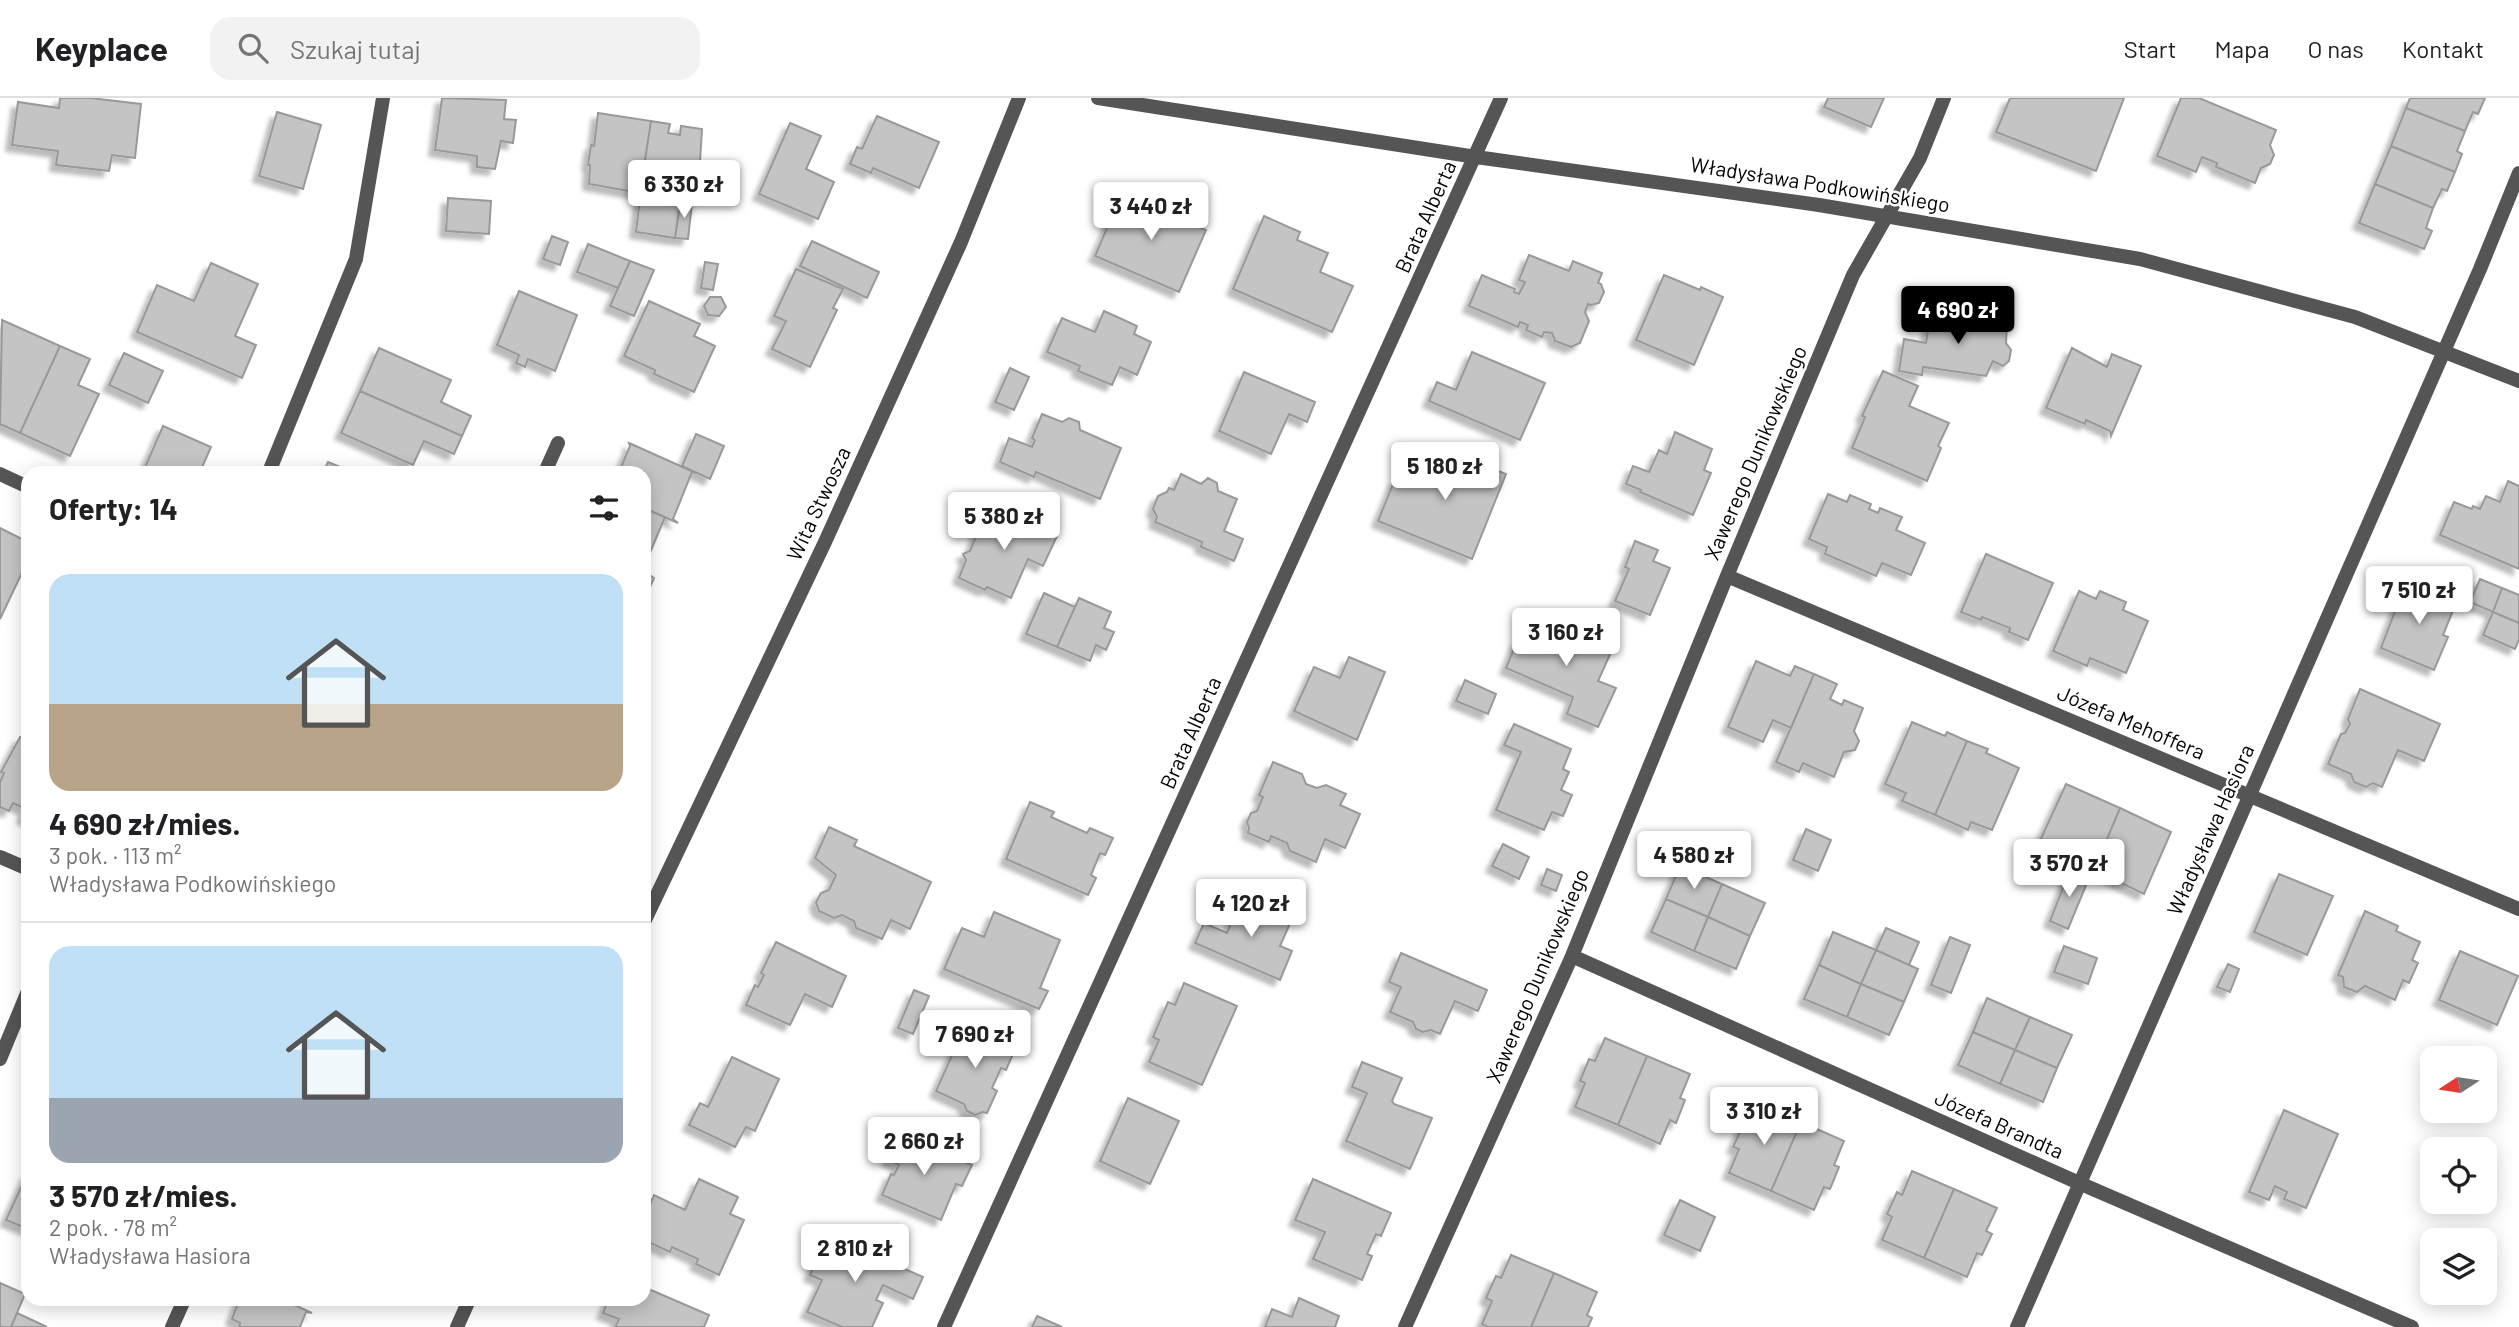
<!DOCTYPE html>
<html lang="pl">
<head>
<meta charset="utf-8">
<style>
	:root { --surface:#fff; --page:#f2f2f2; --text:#202124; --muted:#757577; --line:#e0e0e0; --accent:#000 }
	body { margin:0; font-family:Barlow,sans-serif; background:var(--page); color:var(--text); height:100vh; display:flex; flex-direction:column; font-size:26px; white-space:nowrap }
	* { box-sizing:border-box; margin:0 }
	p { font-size:23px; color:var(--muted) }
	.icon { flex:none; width:38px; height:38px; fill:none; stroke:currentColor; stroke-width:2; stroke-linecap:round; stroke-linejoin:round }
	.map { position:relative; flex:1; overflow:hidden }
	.sheet { position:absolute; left:21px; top:368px; width:630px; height:840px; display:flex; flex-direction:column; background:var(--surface); border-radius:21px; box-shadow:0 4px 18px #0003 }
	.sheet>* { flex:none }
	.needle { width:46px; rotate:258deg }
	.controls { position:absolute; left:2420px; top:948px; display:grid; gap:14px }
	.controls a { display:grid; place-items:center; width:77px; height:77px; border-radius:14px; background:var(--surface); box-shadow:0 4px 18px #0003; font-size:35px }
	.price { position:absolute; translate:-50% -60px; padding:0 16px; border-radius:7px; background:#fff; color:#222; font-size:23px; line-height:46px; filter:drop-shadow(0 2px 4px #0008) }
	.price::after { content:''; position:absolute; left:50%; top:42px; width:21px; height:16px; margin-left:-10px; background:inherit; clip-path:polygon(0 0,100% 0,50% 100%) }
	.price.on { background:var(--accent); color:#fff }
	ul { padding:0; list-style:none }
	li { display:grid; align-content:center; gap:14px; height:371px; padding:0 28px }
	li+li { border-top:2px solid var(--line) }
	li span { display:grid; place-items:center; height:217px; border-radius:21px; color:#555 }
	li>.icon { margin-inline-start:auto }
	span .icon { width:126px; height:126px; fill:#fffc; stroke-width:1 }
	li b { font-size:30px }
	h2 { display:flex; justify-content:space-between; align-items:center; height:84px; padding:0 28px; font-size:30px }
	header { display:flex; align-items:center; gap:42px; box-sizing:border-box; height:98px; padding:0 35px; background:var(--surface); border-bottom:2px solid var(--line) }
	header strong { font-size:33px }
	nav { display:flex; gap:38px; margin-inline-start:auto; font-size:24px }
	.search { width:490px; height:63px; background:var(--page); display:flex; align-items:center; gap:18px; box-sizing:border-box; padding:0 24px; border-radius:21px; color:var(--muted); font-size:26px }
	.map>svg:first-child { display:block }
	.building { fill:#c4c4c4; stroke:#999; stroke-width:2; filter:url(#shadow) }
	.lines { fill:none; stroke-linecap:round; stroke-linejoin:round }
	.minor { stroke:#555; stroke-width:14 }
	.labels { text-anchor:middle; stroke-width:5; stroke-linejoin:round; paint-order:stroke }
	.street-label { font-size:21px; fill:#000; stroke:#fff }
</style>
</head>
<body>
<header>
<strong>Keyplace</strong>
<div class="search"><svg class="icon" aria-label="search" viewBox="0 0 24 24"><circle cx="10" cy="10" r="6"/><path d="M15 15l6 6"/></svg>Szukaj tutaj</div>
<nav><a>Start</a><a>Mapa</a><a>O nas</a><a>Kontakt</a></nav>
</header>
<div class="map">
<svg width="2519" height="1229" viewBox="0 0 2519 1229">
	<defs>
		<filter id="shadow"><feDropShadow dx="-6" dy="6" stdDeviation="2" flood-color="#0004"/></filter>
	</defs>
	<rect width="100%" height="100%" fill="#fff"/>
	<path class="building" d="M60,0h30l51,6 -6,54 -23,-3 -3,16 -53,-6 2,-14 -46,-6 6,-43 41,6z
		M442,0l64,2 -2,19 12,1 -3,23 -12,-2 -6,28 -18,-2v-11l-42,-6z
		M1828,0h56l-13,29 -47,-20z
		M2010,0h114l-28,73 -100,-39z
		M2181,0h18l77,32 -6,15 4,10 -4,9 -9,4 -6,15 -39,-16 1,-4 -15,-6 -6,15 -39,-16z
		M2410,0h75l-7,16 -5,-2 -8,19 -59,-23z
		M2406,10l59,23 -8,20 5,3 -7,18 -64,-26z
		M277,14l44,13 -18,64 -44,-13z
		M598,15l53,8 -11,72 -51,-9 1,-19h-2l3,-20 3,1z
		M877,18l62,26 -20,46 -46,-20 -2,5 -21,-9 7,-17 5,2z
		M651,23l19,3 -2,9 12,2 1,-9 21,3 -3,49 -3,-1 -3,23 -28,-3 2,-13 -25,-4z
		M790,25l31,13 -15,33 28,13 -16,37 -59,-25z
		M2391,48l64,26 -8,19 -5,-2 -9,19 -58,-24z
		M642,83l25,4 -2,12 16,2 -6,39 -39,-6z
		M2375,86l58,24 -7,20 6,3 -8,18 -65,-26z
		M1122,95l22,11 3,-5 38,17 -2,5 23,9 -27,62 -84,-36z
		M448,100l43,3 -2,33 -43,-3z
		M680,103l12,2 -4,36 -13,-1z
		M1264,118l36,16 -3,8 31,13 -8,19 33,14 -21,46 -99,-43z
		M552,138l16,6 -8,23 -17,-6z
		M812,143l67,31 -12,26 -67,-32z
		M588,146l42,17 -12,27 -41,-16z
		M1529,157l40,16 4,-10 29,12 -4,10 3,1 3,8 -5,11 -8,2 -3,-1 -3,8 4,9 -9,22 -9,4 -16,-6 -3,-8 -8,-1 -2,5 -16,-7 2,-5 -8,-3 -2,5 -49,-21 13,-31 33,14 -1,3 5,2 6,-12 -6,-2z
		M630,163l24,9 -20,46 -24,-10z
		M705,164l13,2 -5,26 -12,-2z
		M211,165l47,21 -23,52 21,9 -14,33 -105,-46 20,-47 37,16z
		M796,171l47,20 -10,19 4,2 -27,57 -38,-18 14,-28 -12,-5z
		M1664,177l36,15 1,-3 22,10 -29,68 -58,-25z
		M519,193l58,24 -22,56 -27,-12 -3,8 -9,-4 3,-8 -22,-10z
		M710,199h11l5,10 -7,9 -11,-1 -4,-9z
		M649,203l51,23 -6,12 21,10 -21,46 -40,-18 1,-4 -31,-14z
		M1104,213l33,15 -3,8 17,8 -14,33 -17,-8 -8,18 -34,-14 2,-5 -33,-14 15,-34 33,14z
		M1931,213l76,11 -1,21 5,7 -2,11 -6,5 -10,-5 -7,15 -63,-9 -1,8 -23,-4 5,-32 22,4z
		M2,222l58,26 -40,87 -20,-9z
		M60,248l30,13 -12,26 21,9 -29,62 -50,-23z
		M379,250l72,32 -10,22 30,14 -9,20 -102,-45z
		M2072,250l35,19 5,-13 29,12 -30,70 -1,-5 -24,-11 -1,4 -39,-16z
		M1472,254l73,31 -25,57 -91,-39 8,-19 19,8z
		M124,255l39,18 -15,32 -39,-18z
		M1010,270l19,9 -15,33 -19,-8z
		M1883,273l35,15 -9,20 40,17 -11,23 3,2 -14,33 -75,-33 13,-31 -3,-1z
		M1244,274l71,30 -8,20 -18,-8 -18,40 -52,-23z
		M360,293l102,45 -8,18 -30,-13 -11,24 -72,-32z
		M1042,316l20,8 7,-4 10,4 1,8 41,18 -21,51 -64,-27 -2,5 -34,-15 9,-24 23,9 3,-7 -3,-2z
		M163,328l48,21 -11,25h-57z
		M1675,334l37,17 -8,21 7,3 -18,42 -53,-23 1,-2 -15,-6 7,-18 16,6 10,-22 8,4z
		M696,336l28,12 -14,33 -28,-13z
		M629,345l67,30 -4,-1 -19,47 5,4 -34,-15v-36h-25l11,-26z
		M1431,346l75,30 -34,85 -94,-38 17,-42 19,7z
		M328,364l24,10h-29z
		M1181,376l20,10 7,-6 9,5 1,8 19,8 -13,32 19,8 -9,22 -33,-14 1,-5 -47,-20 2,-5 -4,-8 5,-13 9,-4 2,-4 5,2z
		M2508,383l11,5v83l-79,-34 14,-33 18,7 1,-3 7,3 6,-13 14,6z
		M1828,396l19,8 3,-7 21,9 -2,5 9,4 2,-5 22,9 -6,13 29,13 -14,32 -29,-12 -6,13 -51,-22 2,-7 -18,-8z
		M989,409l20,8 6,-2 8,4 3,6 31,13 -14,30 -15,-7 -17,39 -24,-11 -2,3 -26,-12 7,-18 -3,-6 7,-3 7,-17 -2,-6 7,-4z
		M644,410l21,9 -21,50z
		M0,430l28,14v18l-28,59z
		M1635,443l23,9 -5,11 17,7 -20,47 -35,-14 14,-32 -4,-2z
		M1986,456l67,29 -25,57 -19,-8 1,-4 -28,-11 -1,3 -20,-8z
		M644,473l10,7 -7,16 -3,-1z
		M2480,481l22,9 -9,24 -23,-10z
		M2406,484l50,21 -13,32 5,2 -14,33 -53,-22z
		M2502,490l17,7v28l-26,-11z
		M2079,493l17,8 4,-8 26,11 -3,8 25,11 -22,52 -36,-15 -3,8 -34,-15z
		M1044,495l31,14 -18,40 -31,-13z
		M1079,500l32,14 -7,16 10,4 -8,18 -10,-5 -6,16 -33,-14z
		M2493,514l26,11v17l-4,9 -32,-14z
		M1538,520l74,32 -14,31 18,7 -18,39 -31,-13 6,-17 -67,-29 11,-27 10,3z
		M1349,559l36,15 -28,68 -63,-29 20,-44 26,11z
		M1756,563l34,15 5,-10 19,8 -23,54 -18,-8 -10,22 -35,-15z
		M1814,576l23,10 -7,15 12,6 2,-5 19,8 -9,23 5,10 -4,9 -11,2 -10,25 -31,-14 -4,9 -23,-10z
		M1465,582l31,14 -8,20 -32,-13z
		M2360,591l80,35 -16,37 -26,-11 -16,37 -9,-4 -7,4 -12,-5 -3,-8 -23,-10 13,-30 4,-1 5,-9 -2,-5z
		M1912,624l33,14 2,-4 20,9 -32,74 -33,-14 4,-8 -21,-9z
		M1514,626l57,25 -8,20 6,3 -8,18 11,5 -9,21 -11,-4 -8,18 -48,-20 25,-58 -17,-7z
		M20,639l8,4v79l-5,-3 3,-8 -13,-6 -4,8 -9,-4v-25l4,-9 -3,-1z
		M1967,643l21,8 -2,4 33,15 -27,62 -21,-8 -3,8 -33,-15z
		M1273,664l29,12 4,10 11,4 9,-3 20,9 -6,11 20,9 -15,34 -20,-9 -9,23 -26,-11 -3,-8 -16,-7 -2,6 -21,-9 1,-5 -2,-6 4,-9 6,-2 6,-14 -4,-2z
		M2066,686l54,24 -26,62 -56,-25z
		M1030,704l24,10 -3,5 36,16 3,-5 23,10 -8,17 -5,-2 -9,22 5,3 -8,17 -82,-36z
		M2120,710l51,24 -27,62 -50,-24z
		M829,729l28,13 -3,6 77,36 -21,47 -19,-9 -9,19 -26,-11 -2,-7 -12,-6 -8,3 -15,-7 -3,-9 5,-9 8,-3 7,-15 -21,-17z
		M1806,731l25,11 -13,31 -25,-11z
		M1503,746l26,13 -10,22 -27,-13z
		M1680,768l42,18 -14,33 -42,-18z
		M1547,771l15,6 -6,16 -15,-6z
		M2070,772l19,8 -21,51 -18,-8z
		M2279,776l54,22 -26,59 -53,-23z
		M1722,786l43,19 -15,33 -42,-19z
		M1241,801l10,4 9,-2 5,3 4,7 22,10 -11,25 12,5 -12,29 -85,-37 9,-20 23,10z
		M1666,801l42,18 -14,34 -43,-19z
		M2365,813l33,15 -2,5 24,11 -8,18 6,3 -9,20 -6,-3 -8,20 -30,-14 -8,6 -13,-5 -1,-10 -5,-2z
		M994,814l66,28 -20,48 8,3 -9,18 -95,-40 18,-41 22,9z
		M1708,819l42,19 -14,33 -42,-18z
		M1886,830l33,14 -10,23 -33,-15z
		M1833,834l43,18 -15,34 -42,-19z
		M1950,839l20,8 -19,48 -20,-8z
		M776,844l70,34 -14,31 -27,-13 -15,31 -44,-20 9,-20 3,2 6,-12 -3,-2z
		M2064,848l33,12 -9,26 -34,-12z
		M1876,852l42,19 -14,33 -43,-18z
		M2460,853l58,25 -21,49 -58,-25z
		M1401,855l86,37 -9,21 -23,-10 -15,33 -9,-4 -8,2 -7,-3 -3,-7 -23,-10 11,-25 -12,-5z
		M2228,866l11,5 -9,23 -13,-5z
		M1819,867l42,19 -14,33 -43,-18z
		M1184,885l53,23 -35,79 -53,-23 10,-22 -6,-3 15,-35 7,3z
		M1861,886l43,18 -15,33 -42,-18z
		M914,892l15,6 -16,38 -15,-6z
		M1987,900l43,19 -15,33 -42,-18z
		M2030,919l42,18 -15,33 -42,-18z
		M965,928l51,21 -10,23 -5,-2 -9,20 5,3 -10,22 -4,-1 -8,3 -8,-4 -3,-7 -28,-13z
		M1973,934l42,18 -15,34 -42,-19z
		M1605,940l42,18 -29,69 -43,-18 10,-24 -5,-2 9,-22 6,2z
		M2015,952l42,18 -14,34 -43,-18z
		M1647,958l43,18 -10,24 5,2 -9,23 -6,-3 -10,24 -42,-19z
		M732,959l47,22 -24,52 -9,-4 -11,20 -46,-22 11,-22 8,4z
		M1362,964l40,16 -10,23 2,3 38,14 -22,51 -64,-28 21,-48 -15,-6z
		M1128,1000l51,23 -29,63 -50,-23z
		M1758,1006l43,18 -30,69 -42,-18 10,-24 -6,-2 10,-22 6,3z
		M2284,1012l54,24 -32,74 -22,-9 3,-7 -12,-6 -6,14 -20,-8z
		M1801,1024l43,19 -10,24 5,2 -9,22 -6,-2 -10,23 -43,-19z
		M899,1036l73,31 -10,21 -6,-2 -15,36 -59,-25 9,-21 3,1 5,-10 -11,-5z
		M1912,1073l42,18 -30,69 -42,-18 10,-23 -5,-3 10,-22 5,3z
		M28,1074v57l-22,-9z
		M699,1081l39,18 -8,17 14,6 -25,55 -23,-11 2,-5 -26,-12 -2,5 -26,-12v-22l10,-23 31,15z
		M1313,1081l78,34 -10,23 -5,-2 -9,20 5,2 -10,24 -49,-21 12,-27 -30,-12z
		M1954,1091l43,19 -11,23 6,3 -10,21 -5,-2 -10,24 -43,-19z
		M1680,1102l35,17 -15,34 -36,-16z
		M827,1138l65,26 -1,1 32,14 -10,22 -30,-14 -7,15 7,3 -11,24h-30l-35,-15 15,-32 -12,-5z
		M1511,1157l43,18 -23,54h-43l-6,-3 10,-23 -6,-3 10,-22 5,2z
		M1554,1175l43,19 -10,23 5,3 -4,9h-57z
		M0,1185l25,11 -14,33h-11z
		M644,1189l65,28 -5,12h-89l4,-8 -16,-6 6,-15h35z
		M240,1200h39l33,15 -6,-1 -6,15h-61l1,-4 -8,-4z
		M1299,1200l40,18 -4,11h-70l7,-18 20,8z
		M17,1215l30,14h-36z
		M1037,1218l25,11h-30z"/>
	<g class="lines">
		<path class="minor" d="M1098,0l378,59 343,48 321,54 215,58 164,64
			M269,374l87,-213 27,-161
			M545,374l13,-29
			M0,376l28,13
			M1727,478l792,333
			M0,759l28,12
			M644,824l181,-380 136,-300 58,-144
			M1572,858l507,227 333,144
			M0,961l28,-68
			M172,1229l13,-29
			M457,1229l13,-29
			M944,1229l557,-1229
			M1405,1229l167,-371 155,-380 126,-301 67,-117 24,-60
			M2017,1229l463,-1058 39,-96"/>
	</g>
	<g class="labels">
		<g class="street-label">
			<text transform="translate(1820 87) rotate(9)" y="7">Władysława Podkowińskiego</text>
			<text transform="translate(1426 119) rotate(-66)" y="7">Brata Alberta</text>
			<text transform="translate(1756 355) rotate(-67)" y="7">Xawerego Dunikowskiego</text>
			<text transform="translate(819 406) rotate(-65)" y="7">Wita Stwosza</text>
			<text transform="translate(2131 625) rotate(23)" y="7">Józefa Mehoffera</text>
			<text transform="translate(1191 635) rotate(-66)" y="7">Brata Alberta</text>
			<text transform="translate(2211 732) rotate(-66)" y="7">Władysława Hasiora</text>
			<text transform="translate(1538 878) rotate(-67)" y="7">Xawerego Dunikowskiego</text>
			<text transform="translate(1999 1027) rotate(24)" y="7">Józefa Brandta</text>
		</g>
	</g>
</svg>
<div class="controls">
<a><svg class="needle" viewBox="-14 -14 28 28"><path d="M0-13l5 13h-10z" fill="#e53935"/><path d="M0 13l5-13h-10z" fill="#757577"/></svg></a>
<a><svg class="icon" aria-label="locate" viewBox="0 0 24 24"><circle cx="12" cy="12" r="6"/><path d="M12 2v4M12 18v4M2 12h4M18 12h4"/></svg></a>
<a><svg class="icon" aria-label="layers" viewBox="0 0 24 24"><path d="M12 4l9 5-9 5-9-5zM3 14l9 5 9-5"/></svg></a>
</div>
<b class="price" style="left:684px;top:122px">6 330 zł</b>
<b class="price" style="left:1151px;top:144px">3 440 zł</b>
<b class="price on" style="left:1958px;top:248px">4 690 zł</b>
<b class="price" style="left:1445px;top:404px">5 180 zł</b>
<b class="price" style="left:1004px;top:454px">5 380 zł</b>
<b class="price" style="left:2419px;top:528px">7 510 zł</b>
<b class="price" style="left:1566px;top:570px">3 160 zł</b>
<b class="price" style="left:1694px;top:793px">4 580 zł</b>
<b class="price" style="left:2069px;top:801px">3 570 zł</b>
<b class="price" style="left:1251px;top:841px">4 120 zł</b>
<b class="price" style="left:975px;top:972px">7 690 zł</b>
<b class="price" style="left:1764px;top:1049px">3 310 zł</b>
<b class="price" style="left:924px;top:1079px">2 660 zł</b>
<b class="price" style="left:855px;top:1186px">2 810 zł</b>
<section class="sheet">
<h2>Oferty: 14<svg class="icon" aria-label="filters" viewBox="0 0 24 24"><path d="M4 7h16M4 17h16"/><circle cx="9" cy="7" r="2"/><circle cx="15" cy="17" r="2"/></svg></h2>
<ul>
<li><span style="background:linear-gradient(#bfe0f5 60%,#b9a48a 0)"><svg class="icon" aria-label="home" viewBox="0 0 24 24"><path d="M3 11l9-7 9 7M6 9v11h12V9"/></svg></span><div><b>4 690 zł/mies.</b><p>3 pok. · 113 m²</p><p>Władysława Podkowińskiego</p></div></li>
<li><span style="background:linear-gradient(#bfe0f5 70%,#9aa5b1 0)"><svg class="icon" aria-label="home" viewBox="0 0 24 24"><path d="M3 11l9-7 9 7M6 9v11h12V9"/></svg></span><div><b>3 570 zł/mies.</b><p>2 pok. · 78 m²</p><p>Władysława Hasiora</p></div></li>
</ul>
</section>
</div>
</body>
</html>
